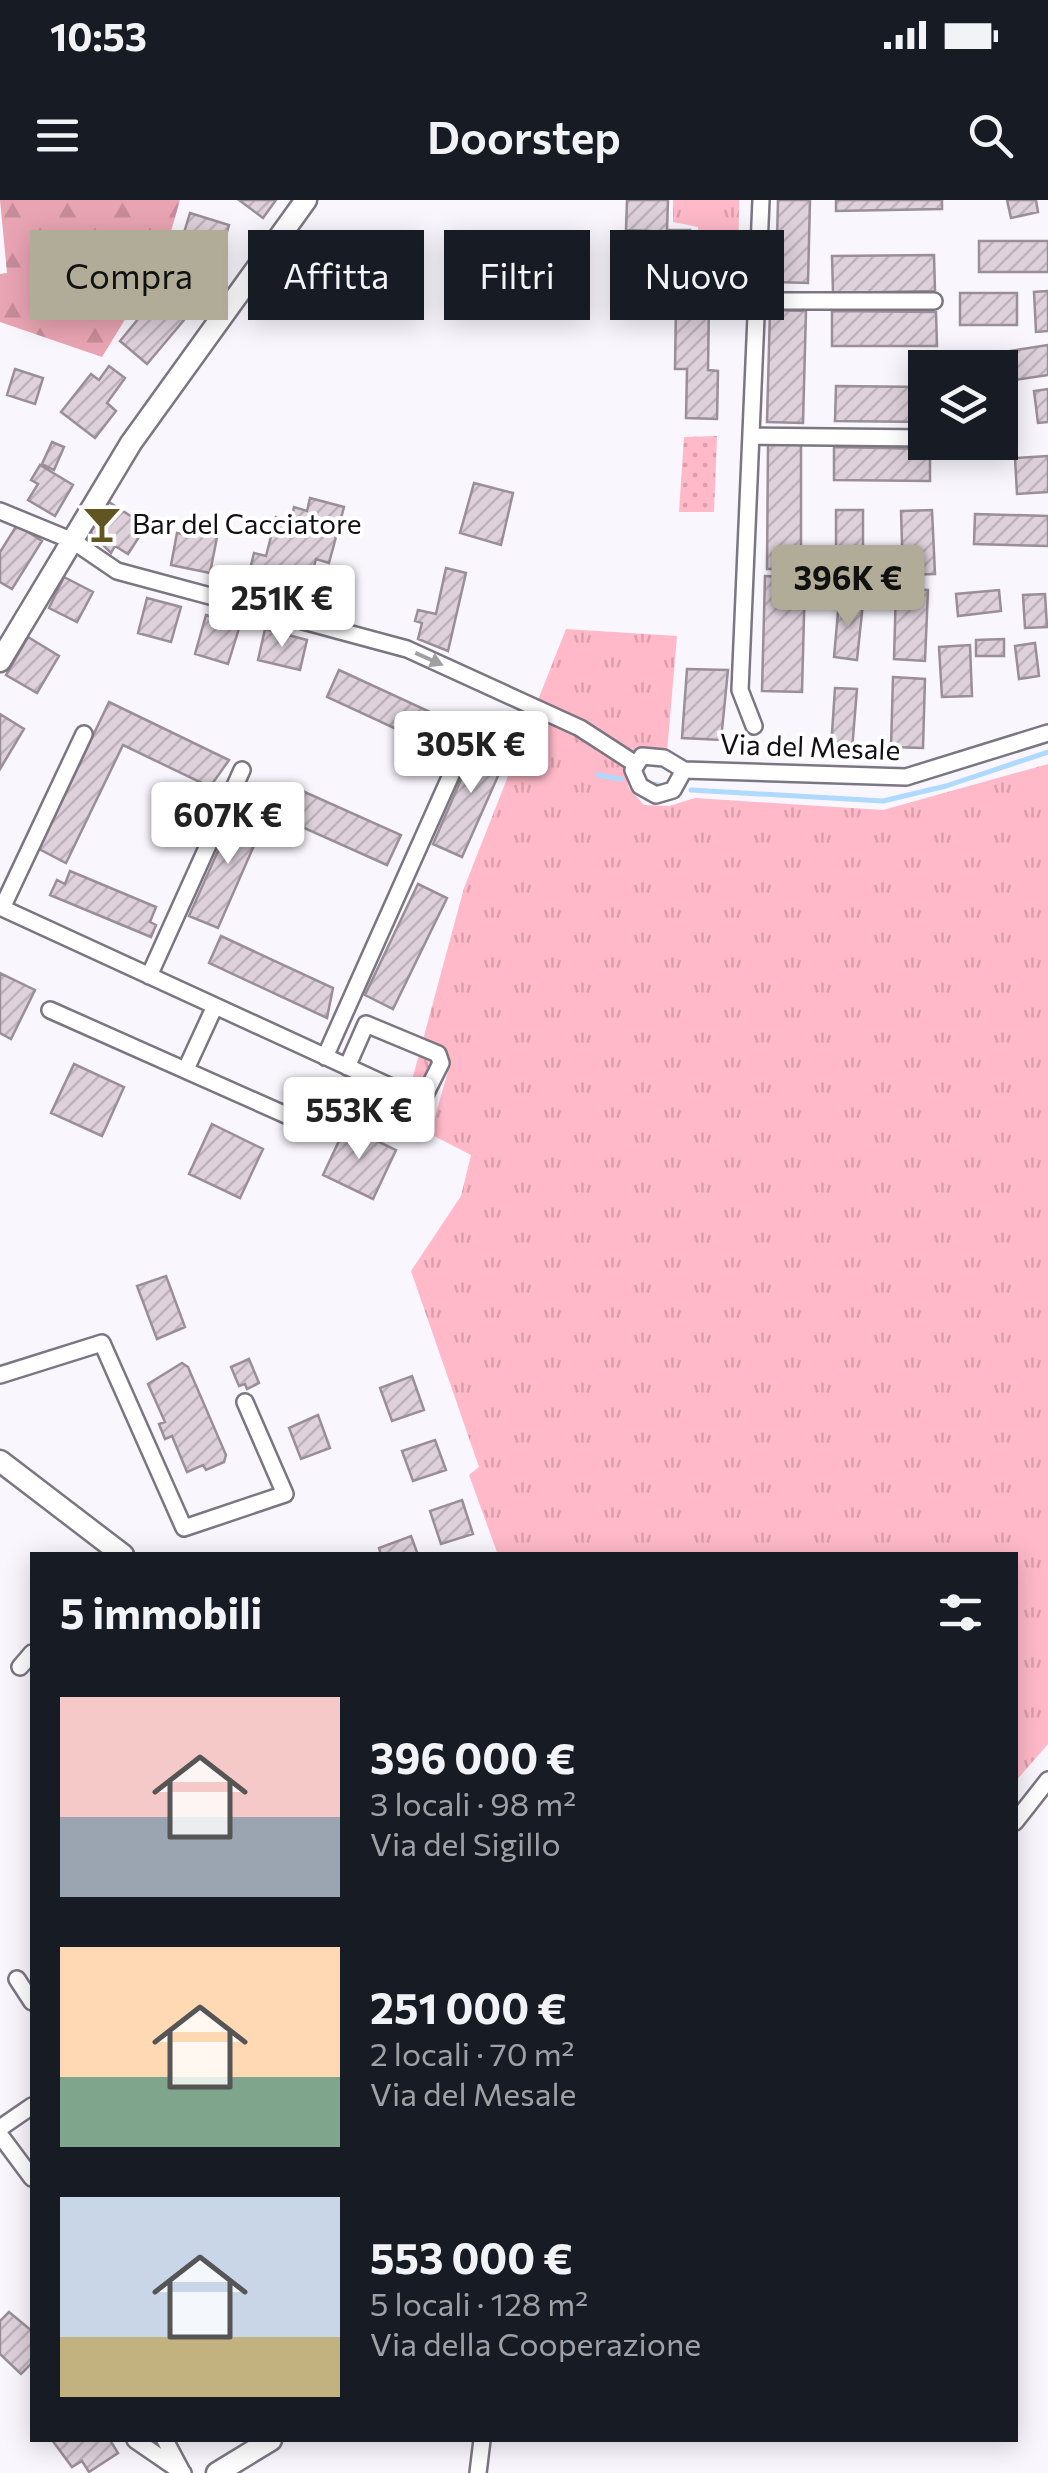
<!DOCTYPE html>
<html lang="it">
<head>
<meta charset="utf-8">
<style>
	:root { --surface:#171b24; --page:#20242c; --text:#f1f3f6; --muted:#9ea1a6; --accent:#b0ac97 }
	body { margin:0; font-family:Commissioner,sans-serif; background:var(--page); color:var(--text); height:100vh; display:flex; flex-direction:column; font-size:38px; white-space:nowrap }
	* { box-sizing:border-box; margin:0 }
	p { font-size:32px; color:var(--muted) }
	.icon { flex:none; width:55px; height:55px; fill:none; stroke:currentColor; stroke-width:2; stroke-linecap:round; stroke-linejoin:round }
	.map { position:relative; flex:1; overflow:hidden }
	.panel { position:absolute; left:30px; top:1352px; width:988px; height:890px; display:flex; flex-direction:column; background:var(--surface); border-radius:0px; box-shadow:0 5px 25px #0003 }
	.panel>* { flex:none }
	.top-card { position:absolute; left:30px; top:30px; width:990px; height:90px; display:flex; gap:20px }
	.controls { position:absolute; left:908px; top:150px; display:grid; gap:20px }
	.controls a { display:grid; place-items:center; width:110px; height:110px; border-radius:0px; background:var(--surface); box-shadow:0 5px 25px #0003; font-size:50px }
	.price { position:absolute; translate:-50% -85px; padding:0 22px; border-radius:10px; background:#fff; color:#222; font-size:32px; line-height:65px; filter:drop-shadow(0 2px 5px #0008) }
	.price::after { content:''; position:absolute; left:50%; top:60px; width:30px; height:22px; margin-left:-15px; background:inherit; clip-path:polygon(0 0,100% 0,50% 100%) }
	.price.current { background:var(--accent); color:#111 }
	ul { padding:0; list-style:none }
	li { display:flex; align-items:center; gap:30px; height:250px; padding:0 30px }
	li span { display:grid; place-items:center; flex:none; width:280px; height:200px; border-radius:0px; color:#555 }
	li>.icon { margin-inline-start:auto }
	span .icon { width:120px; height:120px; fill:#fffc; stroke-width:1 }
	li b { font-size:42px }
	h2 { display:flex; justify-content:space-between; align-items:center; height:120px; padding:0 30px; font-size:42px }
	.pill { padding:0 35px; border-radius:0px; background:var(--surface); box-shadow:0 5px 25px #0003; font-size:35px; line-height:90px }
	.pill.current { background:var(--accent); color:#111 }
	.status { display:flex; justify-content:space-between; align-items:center; height:70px; padding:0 50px; background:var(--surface); direction:ltr }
	.status svg { height:28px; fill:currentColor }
	header { display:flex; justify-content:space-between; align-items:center; height:130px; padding:0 30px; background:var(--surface); font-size:45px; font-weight:600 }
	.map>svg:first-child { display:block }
	.grass { fill:url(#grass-tufts) }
	.forest { fill:url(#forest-firs) }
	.park { fill:url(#park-dots) }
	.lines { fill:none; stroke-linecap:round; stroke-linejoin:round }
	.stream { stroke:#afd9fd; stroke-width:5 }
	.building { fill:url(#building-hatch); stroke:#9a8e97; stroke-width:2.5 }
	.minor-casing { stroke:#7b7682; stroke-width:20 }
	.tertiary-casing { stroke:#7b7682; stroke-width:25 }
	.minor { stroke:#fff; stroke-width:15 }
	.tertiary { stroke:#fff; stroke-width:20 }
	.oneway { fill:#a09fa1 }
	.labels { text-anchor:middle; stroke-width:8; stroke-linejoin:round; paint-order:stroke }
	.poi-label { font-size:28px; fill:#110f13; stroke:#fff; text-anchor:start }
	.street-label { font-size:28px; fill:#110f13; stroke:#fff }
</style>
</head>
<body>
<div class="status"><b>10:53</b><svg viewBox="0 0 49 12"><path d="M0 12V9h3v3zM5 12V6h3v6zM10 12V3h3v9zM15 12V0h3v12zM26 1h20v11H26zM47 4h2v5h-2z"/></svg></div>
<header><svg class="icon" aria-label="menu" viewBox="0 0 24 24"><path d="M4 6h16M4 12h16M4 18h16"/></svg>Doorstep<svg class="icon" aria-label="search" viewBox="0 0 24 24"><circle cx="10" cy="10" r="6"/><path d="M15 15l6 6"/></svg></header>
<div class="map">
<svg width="1048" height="2273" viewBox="0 0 1048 2273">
	<defs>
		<pattern id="grass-tufts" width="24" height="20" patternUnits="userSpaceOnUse" patternTransform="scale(2.5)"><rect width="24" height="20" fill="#ffb9c8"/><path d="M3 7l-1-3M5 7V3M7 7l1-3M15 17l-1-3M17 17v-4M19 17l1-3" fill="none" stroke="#da9eab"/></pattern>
		<pattern id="forest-firs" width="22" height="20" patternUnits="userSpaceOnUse" patternTransform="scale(2.5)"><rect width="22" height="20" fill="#e9a4b3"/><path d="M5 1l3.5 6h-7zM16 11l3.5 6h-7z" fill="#c78c99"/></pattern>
		<pattern id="park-dots" width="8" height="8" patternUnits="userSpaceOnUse" patternTransform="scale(2.5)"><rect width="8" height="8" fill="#ffb9c8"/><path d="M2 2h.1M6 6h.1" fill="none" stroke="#da9eab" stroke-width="1.8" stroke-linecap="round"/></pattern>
		<pattern id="building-hatch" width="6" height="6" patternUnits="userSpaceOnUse" patternTransform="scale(2.5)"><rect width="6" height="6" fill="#ded1db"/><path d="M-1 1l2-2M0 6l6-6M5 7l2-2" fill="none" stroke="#bdb2bb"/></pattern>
	</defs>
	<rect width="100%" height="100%" fill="#f9f6fe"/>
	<path class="grass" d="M673,0h66l-1,101 -40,-4v-70l-25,-5z
		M566,429l111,7 -10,116 -32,-2 -12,15 6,23 15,17 25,1 26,-8 188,12 165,-46v980l-33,38v-227h-517l-29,-80 10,-8 -68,-196 50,-75 10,-41 -41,-21 21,-73 -43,34 56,-207z"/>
	<path class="forest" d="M0,0h180l-16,56 -62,101 -102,-35v-48l7,-1z"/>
	<path class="park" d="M717,236l-3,76h-35l5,-75z"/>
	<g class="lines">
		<path class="stream" d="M598,575l23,4
			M655,584l3,1
			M691,590l192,11 63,-15 102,-34"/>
	</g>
	<path class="building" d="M239,0h37l-13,18z
		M627,0h41l-1,30h23l-1,73h20l-1,67 10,1 -1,48 -31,-1 1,-49h-12l1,-64 -28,-1 2,-73 -24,-1z
		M778,0h32l-2,83 -32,-1z
		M836,0h106v9l-106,2z
		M1007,0h29l2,12 -27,6z
		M190,13l39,12 -10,34 -39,-13z
		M979,41h69v31h-69z
		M934,55l1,36 -102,2 -1,-37z
		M157,88l9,8 7,-7 22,18 -48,57 -27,-23 33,-40 -4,-3z
		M1048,91v40l-12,1 -2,-40z
		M960,93h57v32h-57z
		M770,110l36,1 -3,112 -36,-1z
		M832,111l104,1 1,34h-105z
		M1048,145v30l-34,5 -4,-29z
		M109,166l16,12 -18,25 9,8 -21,27 -34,-26 30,-38 8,6z
		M15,169l28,9 -8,26 -28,-9z
		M836,186l89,1v35l-90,-1z
		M1048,189v33l-10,1 -4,-32z
		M52,242l12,5 -10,23 -12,-6z
		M768,244h33v125h-34z
		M834,247l96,2v32l-96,-1z
		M1048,256v36l-31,2 -2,-36z
		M40,265l33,20 -18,31 -27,-16 10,-16 -7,-4z
		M474,283l39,10 -12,52 -41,-12z
		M310,298l34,9 -15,56 -13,-4 -11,41 -59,-15 8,-32 12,3 10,-39 15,4 3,-14 13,4z
		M109,302l37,24 -18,28 -13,-8 -4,7 -21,-21z
		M836,310h27v58h-27z
		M932,310l3,64 -32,1 -2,-64z
		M975,314l73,2v30l-74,-2z
		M17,325l25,16 -30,48 -12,-7v-30z
		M188,326l30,6 -8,41 -39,-8 6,-32 10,2z
		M446,368l20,5 -18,78 -30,-12 4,-16 -7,-2 3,-11 18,4z
		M765,376l40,2 -3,114 -40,-1z
		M64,377l29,15 -16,30 -28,-14z
		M896,389l32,1 -3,71 -31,-2z
		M999,390l2,21 -43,5 -2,-22z
		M1045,394l2,33 -22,1 -2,-33z
		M147,398l34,9 -10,35 -33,-9z
		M839,401l24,2 -6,57 -23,-3z
		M206,415l34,10 -12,39 -33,-10z
		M265,429l42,11 -7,30 -42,-10z
		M28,437l31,19 -22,37 -31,-18z
		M1004,439v17h-28v-16z
		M1035,443l4,33 -20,3 -4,-33z
		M970,445l2,51 -30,1 -3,-50z
		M687,469l41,1 -7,70 -39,-2z
		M339,470l113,52 -5,11 6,3 -7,16 -119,-55z
		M893,477l32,2 -2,69 -32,-1z
		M835,488l22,1 -5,61 -21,-2z
		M109,502l120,58 -19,27 -87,-42 -57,118 -27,-14z
		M0,514l24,15 -24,40z
		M480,536l30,13 -48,108 -29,-13z
		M289,585l112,50 -14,30 -112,-50z
		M238,606l28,12 -48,110 -29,-12z
		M70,671l86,36 -6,15 6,3 -5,12 -101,-42 7,-15 8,4z
		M418,684l29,14 -54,111 -28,-14z
		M221,736l112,52 -6,30 -118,-55z
		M0,773l35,17 -24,49 -11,-6z
		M74,864l50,23 -22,49 -51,-23z
		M212,924l51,25 -23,49 -51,-24z
		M346,926l50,24 -23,49 -50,-24z
		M166,1076l19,51 -28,12 -20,-53z
		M249,1159l10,24 -12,6 -2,-5 -6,2 -8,-19z
		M182,1163l6,4 38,88 -2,7 -18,8 -3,-5 -16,7 -15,-36 -7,3 -6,-15 6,-2 -17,-38z
		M412,1176l12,34 -32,11 -12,-33z
		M318,1215l12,33 -29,11 -12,-31z
		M435,1240l11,30 -33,11 -11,-30z
		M462,1300l11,34 -32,10 -11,-33z
		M411,1336l7,19h-37l-2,-7z
		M9,2112l23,19v32l-11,11 -21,-20v-33z
		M52,2240h58l8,13 -29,19 -7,-11 -10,6z"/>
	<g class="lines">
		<g class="minor-casing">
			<path id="minor" d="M757,101h177
				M751,236l174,2
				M0,311l73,30 44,30 290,78 173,79 54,35
				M754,526l-14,-36 21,-490
				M684,570l-11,20 -17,5 -16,-9 -7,-16 9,-14 22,2 20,12 222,7 142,-44
				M0,707c141,65 282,129 422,194l19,-38 -3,-9 -72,-30 -19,43
				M2,708l82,-174
				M149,776l93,-206
				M50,810l254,113
				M325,857l147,-329
				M186,869l29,-63
				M409,931l13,-30
				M0,1175l102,-32 82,185 101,-34 -40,-92
				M20,1467l12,-14
				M1015,1622l33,-42
				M17,1779l15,23
				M0,1928l32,-22
				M0,1935l32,43
				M135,2240l48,33
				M165,2240l16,30
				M478,2273l4,-33"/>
		</g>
		<g class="tertiary-casing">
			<path id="tertiary" d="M0,461l131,-218 175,-243
				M0,1261l123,94
				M217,2273l54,-33"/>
		</g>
		<use href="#minor" class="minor"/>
		<use href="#tertiary" class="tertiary"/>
	</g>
	<defs><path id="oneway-solid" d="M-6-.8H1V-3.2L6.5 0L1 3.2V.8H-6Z" transform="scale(2.5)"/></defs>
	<use class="oneway" href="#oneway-solid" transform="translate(429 459) rotate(24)"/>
	<defs>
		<g id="bar-bare" transform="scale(3)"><path d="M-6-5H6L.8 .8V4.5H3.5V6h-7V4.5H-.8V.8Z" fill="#615522" stroke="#fff" stroke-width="2.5" paint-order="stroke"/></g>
	</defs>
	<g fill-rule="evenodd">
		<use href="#bar-bare" x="102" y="324"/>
	</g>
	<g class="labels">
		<g class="poi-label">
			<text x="132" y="334">Bar del Cacciatore</text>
		</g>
		<g class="street-label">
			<text transform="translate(810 547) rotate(2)" y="10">Via del Mesale</text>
		</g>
	</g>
</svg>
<div class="controls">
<a><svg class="icon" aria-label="layers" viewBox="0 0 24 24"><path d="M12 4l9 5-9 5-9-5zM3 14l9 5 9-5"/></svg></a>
</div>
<b class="price current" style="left:848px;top:430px">396K €</b>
<b class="price" style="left:282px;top:450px">251K €</b>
<b class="price" style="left:471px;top:596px">305K €</b>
<b class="price" style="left:228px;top:667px">607K €</b>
<b class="price" style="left:359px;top:962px">553K €</b>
<div class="top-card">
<a class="pill current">Compra</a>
<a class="pill">Affitta</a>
<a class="pill">Filtri</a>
<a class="pill">Nuovo</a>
</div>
<section class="panel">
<h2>5 immobili<svg class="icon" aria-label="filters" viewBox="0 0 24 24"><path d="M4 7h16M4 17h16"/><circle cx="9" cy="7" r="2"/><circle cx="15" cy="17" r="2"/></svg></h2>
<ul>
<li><span style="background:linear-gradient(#f6c9c9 60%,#9aa5b1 0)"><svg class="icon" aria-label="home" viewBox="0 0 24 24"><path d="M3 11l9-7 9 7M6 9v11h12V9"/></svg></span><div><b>396 000 €</b><p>3 locali · 98 m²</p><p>Via del Sigillo</p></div></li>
<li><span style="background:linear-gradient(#ffd9b3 65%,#7fa58c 0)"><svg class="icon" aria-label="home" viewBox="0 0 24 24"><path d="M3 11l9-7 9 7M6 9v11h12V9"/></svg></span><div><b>251 000 €</b><p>2 locali · 70 m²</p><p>Via del Mesale</p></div></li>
<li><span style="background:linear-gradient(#c9d6e8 70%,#c2b280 0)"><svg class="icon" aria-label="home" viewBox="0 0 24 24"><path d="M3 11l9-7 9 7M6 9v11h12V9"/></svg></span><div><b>553 000 €</b><p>5 locali · 128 m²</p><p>Via della Cooperazione</p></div></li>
</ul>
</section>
</div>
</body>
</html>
